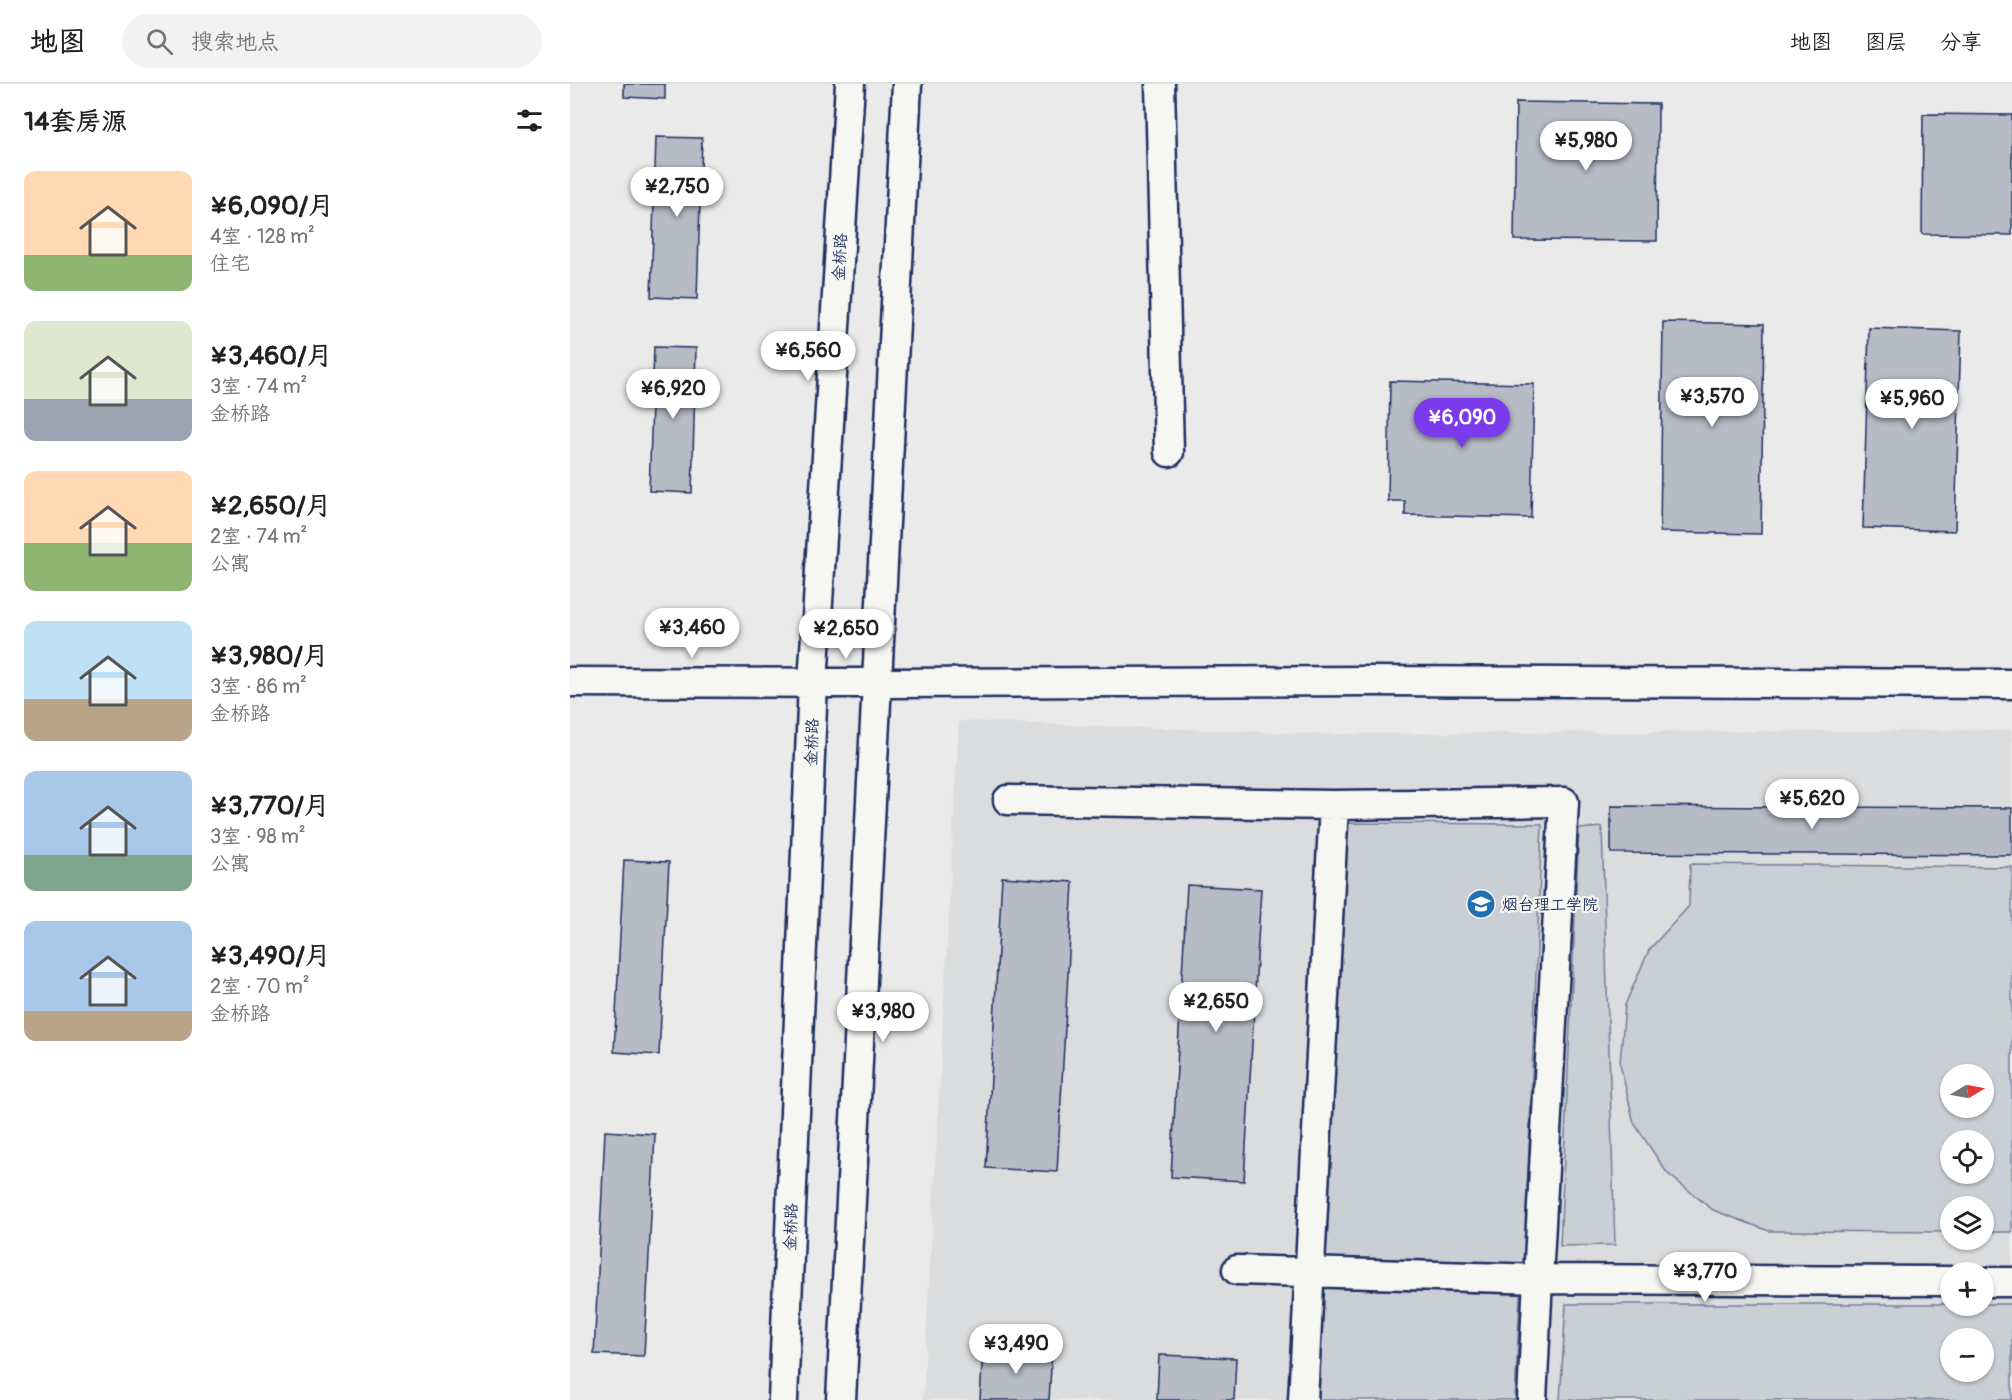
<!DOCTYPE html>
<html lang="zh">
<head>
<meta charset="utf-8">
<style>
	:root { --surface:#fff; --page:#f2f2f2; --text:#202124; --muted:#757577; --line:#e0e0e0; --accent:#7c3aed }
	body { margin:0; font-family:Pangolin,"LXGW WenKai TC",sans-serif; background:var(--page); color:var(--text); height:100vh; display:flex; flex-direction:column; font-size:22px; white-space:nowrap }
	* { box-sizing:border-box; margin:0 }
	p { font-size:20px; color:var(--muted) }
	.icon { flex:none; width:33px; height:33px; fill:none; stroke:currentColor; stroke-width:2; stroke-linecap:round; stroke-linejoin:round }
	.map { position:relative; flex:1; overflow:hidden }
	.drawer { display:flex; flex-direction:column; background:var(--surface); width:570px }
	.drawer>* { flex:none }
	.needle { width:39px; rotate:80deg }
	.buttons { position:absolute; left:1370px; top:980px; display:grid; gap:12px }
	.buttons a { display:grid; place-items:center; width:54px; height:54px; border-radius:50%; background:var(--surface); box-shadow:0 2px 4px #0004; font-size:30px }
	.price { position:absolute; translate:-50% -51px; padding:0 14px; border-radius:21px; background:#fff; color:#222; font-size:20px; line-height:39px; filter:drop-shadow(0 2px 3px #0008) }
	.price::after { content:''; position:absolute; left:50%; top:36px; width:18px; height:14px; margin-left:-9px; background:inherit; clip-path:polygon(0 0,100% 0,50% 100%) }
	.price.active { background:var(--accent); color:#fff }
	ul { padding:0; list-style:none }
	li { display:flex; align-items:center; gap:18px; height:150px; padding:0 24px }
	li span { display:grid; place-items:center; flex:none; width:168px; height:120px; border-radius:12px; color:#555 }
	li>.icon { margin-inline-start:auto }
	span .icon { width:72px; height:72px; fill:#fffc; stroke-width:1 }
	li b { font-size:26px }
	h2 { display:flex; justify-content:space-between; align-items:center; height:72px; padding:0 24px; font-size:26px }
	header { display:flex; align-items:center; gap:36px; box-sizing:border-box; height:84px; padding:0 30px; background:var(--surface); border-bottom:2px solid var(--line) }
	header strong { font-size:28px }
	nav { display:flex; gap:33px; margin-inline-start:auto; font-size:21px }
	.search { width:420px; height:54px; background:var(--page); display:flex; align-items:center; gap:15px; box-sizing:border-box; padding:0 21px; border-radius:33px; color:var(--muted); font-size:22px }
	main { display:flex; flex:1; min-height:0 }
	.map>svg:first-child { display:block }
	.built { fill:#dadcde; fill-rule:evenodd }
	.green { fill:#caced5; stroke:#727e9a; stroke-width:1.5; fill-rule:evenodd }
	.building { fill:#b6bbc6; stroke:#1b2f5e; stroke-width:1.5 }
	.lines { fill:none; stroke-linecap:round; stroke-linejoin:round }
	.minor-casing { stroke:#1b2f5e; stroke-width:33 }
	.minor { stroke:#f6f6f2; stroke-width:28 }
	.labels { text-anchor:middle; stroke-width:4.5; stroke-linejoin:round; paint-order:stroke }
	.street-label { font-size:16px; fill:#1b2f5e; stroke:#f6f6f2 }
	.poi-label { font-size:16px; fill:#1b2f5e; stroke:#f6f6f2; text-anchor:start }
</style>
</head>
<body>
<header>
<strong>地图</strong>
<div class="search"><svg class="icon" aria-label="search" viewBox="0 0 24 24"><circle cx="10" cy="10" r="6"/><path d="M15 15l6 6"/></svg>搜索地点</div>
<nav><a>地图</a><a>图层</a><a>分享</a></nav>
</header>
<main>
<section class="drawer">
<h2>14套房源<svg class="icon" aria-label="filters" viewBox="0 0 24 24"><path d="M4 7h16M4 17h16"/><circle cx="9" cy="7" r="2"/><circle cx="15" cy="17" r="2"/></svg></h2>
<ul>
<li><span style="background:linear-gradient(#ffd9b3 70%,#8fb573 0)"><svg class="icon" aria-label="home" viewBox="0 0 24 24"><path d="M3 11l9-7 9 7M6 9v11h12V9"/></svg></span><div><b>¥6,090/月</b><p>4室 · 128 m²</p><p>住宅</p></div></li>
<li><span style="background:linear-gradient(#dfe7d0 65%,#9aa5b1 0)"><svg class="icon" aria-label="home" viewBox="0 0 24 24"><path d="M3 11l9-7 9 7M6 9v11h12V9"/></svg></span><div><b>¥3,460/月</b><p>3室 · 74 m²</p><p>金桥路</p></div></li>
<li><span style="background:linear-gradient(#ffd9b3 60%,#8fb573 0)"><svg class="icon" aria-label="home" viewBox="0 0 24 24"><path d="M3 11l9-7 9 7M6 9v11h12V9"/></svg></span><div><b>¥2,650/月</b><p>2室 · 74 m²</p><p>公寓</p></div></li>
<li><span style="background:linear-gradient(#bfe0f5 65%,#b9a48a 0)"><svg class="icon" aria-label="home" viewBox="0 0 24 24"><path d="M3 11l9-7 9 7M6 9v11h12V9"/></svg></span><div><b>¥3,980/月</b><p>3室 · 86 m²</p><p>金桥路</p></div></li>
<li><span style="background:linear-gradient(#a9c7e8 70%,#7fa58c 0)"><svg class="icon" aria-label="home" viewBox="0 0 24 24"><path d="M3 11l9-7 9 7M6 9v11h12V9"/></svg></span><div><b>¥3,770/月</b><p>3室 · 98 m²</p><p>公寓</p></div></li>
<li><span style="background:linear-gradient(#a9c7e8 75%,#b9a48a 0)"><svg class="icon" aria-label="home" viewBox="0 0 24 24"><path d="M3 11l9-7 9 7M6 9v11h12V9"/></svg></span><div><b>¥3,490/月</b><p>2室 · 70 m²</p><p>金桥路</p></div></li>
</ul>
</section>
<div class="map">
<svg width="1442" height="1316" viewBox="0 0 1442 1316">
	<rect width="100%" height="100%" fill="#e9eae9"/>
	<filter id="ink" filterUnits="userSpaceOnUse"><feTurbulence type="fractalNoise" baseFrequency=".0167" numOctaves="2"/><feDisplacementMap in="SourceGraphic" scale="12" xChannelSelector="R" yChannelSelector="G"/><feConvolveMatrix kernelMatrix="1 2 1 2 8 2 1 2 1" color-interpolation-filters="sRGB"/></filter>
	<g filter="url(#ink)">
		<path class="built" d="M389,637l363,13 690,-4v670h-1089zM1380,990h33v33h-33zM1380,1056h33v33h-33zM1380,1122h33v33h-33zM1380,1188h33v33h-33zM1380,1254h33v33h-33z"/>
		<path class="green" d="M777,739l195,1 -18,447 -207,-8z
			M1032,743l13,418 -55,1 19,-417z
			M1120,780l322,3v365h-29v-26h-33v26l-181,-1 -56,-21 -46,-37 -33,-50 -14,-59 5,-59 24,-55 40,-44zM1380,990h33v33h-33zM1380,1056h33v33h-33z
			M749,1204l201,6 -5,106h-202z
			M996,1220h446v96h-452zM1380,1254h33v33h-33z"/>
		<path class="building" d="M54,0h41v15l-41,-2z
			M946,18l142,2 -1,137 -143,-1z
			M1353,30l89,1v120l-90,-1z
			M86,53l46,1 -5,161 -46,-2z
			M1093,238l101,2 -3,210 -101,-2z
			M1299,244l92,3 -6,200 -92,-3z
			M84,263l42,1 -4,145 -43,-2z
			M820,297l144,3 -3,134 -126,-3v-14h-17z
			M1041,722l401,2v47l-401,-2z
			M54,776l45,2 -10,193 -45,-3z
			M432,793l71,5 -16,290 -71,-4z
			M617,801l74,4 -17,292 -73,-4z
			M35,1047l50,3 -11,222 -50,-2z
			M413,1264l69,3 -3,49h-69z
			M589,1271l77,3 -2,42h-77z"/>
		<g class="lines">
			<g class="minor-casing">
				<path id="minor" d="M590,0l9,368
					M0,598l308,1 491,-2 643,3
					M438,716l326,5 230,-3 -26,477 -301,-9
					M1413,1198h29
					M213,1316l30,-717 37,-599
					M271,1316l66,-1316
					M733,1316l31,-595
					M962,1316l6,-121 412,2"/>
			</g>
			<use href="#minor" class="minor"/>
		</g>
	</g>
	<defs>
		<g id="university-disc" transform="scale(1.5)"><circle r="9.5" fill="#1f6fb2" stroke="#f6f6f2"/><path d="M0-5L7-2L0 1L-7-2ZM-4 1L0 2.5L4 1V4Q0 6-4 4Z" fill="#fff"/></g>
	</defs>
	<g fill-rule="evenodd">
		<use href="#university-disc" x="911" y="820"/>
	</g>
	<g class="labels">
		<g class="street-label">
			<text transform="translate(269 173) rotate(-87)" y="6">金桥路</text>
			<text transform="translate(241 658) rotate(-88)" y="6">金桥路</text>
			<text transform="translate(220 1143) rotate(-88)" y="6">金桥路</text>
		</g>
		<g class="poi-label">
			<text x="932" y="826">烟台理工学院</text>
		</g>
	</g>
</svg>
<div class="buttons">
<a><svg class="needle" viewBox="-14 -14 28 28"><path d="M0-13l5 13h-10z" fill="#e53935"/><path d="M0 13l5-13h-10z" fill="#757577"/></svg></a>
<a><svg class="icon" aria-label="locate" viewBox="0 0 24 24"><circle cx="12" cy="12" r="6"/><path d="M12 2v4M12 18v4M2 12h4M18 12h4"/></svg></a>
<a><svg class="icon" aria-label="layers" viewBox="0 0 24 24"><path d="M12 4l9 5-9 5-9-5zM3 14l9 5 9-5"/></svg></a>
<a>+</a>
<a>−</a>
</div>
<b class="price" style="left:1016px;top:88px">¥5,980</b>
<b class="price" style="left:107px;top:134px">¥2,750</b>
<b class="price" style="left:238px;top:298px">¥6,560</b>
<b class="price" style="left:103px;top:336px">¥6,920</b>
<b class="price" style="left:1142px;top:344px">¥3,570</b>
<b class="price" style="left:1342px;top:346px">¥5,960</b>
<b class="price active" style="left:892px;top:365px">¥6,090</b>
<b class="price" style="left:122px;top:575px">¥3,460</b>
<b class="price" style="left:276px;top:576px">¥2,650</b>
<b class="price" style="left:1242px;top:746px">¥5,620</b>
<b class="price" style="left:646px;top:949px">¥2,650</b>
<b class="price" style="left:313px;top:959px">¥3,980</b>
<b class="price" style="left:1135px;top:1219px">¥3,770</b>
<b class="price" style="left:446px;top:1291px">¥3,490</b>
</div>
</main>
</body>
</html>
